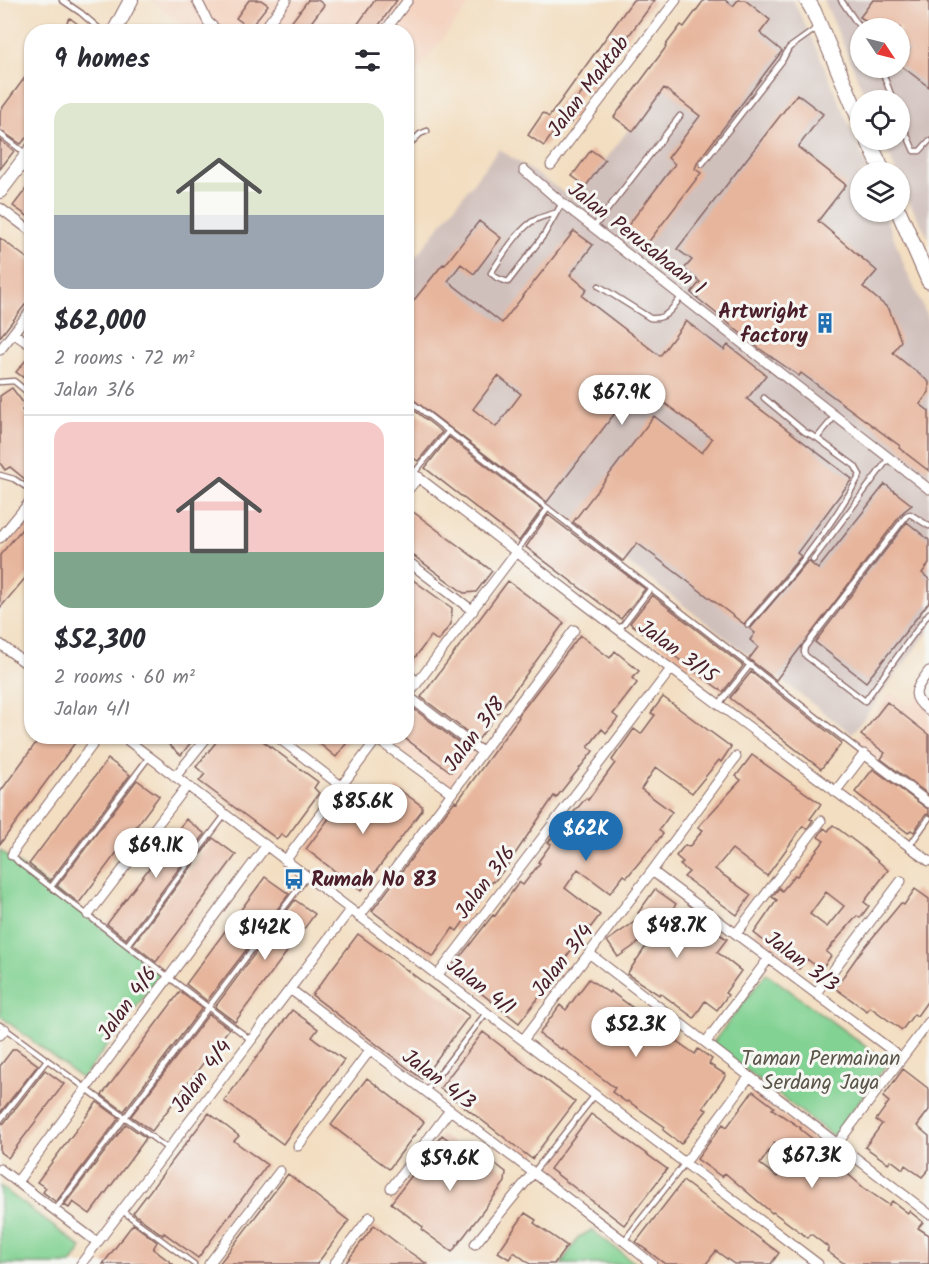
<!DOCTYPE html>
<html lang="en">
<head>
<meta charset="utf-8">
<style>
	:root { --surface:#fff; --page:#f7f7f7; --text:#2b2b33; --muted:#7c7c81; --line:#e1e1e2; --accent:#1f6fb2 }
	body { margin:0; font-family:Kalam,sans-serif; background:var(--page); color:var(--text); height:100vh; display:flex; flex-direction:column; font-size:22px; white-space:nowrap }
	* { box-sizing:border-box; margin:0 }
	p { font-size:20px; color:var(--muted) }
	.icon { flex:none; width:33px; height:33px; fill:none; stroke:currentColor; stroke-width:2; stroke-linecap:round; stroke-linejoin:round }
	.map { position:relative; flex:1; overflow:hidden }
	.drawer { position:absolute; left:24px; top:24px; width:390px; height:720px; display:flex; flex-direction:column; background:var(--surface); border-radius:24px; box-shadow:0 2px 4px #0004 }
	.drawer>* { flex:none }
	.needle { width:39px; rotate:125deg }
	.tools { position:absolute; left:850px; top:18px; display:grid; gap:12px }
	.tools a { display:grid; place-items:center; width:60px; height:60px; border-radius:50%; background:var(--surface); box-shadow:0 2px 4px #0004; font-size:30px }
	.price { position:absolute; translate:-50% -51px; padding:0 14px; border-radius:21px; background:#fff; color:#222; font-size:20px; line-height:39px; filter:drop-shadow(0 2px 3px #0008) }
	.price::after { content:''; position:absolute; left:50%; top:36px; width:18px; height:14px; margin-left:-9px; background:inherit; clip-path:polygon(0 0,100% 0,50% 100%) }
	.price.selected { background:var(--accent); color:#fff }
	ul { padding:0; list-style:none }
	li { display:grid; align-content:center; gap:12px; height:318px; padding:0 30px }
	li+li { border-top:2px solid var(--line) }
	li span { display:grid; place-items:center; height:186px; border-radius:18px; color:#555 }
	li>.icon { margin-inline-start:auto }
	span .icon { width:108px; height:108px; fill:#fffc; stroke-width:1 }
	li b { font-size:26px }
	h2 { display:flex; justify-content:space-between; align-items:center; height:72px; padding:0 30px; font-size:26px }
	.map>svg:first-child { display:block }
	.built { fill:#f4d3c0 }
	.industrial { fill:#d0c0bc; fill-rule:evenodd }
	.green { fill:#82d293; stroke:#66785f; stroke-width:1.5 }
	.building { fill:#e7b59c; fill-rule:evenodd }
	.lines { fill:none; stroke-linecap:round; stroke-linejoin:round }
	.lane-casing { stroke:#856260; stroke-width:7 }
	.street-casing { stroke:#856260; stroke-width:11 }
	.secondary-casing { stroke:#856260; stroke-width:16 }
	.primary-casing { stroke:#856260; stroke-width:17 }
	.lane { stroke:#fff; stroke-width:4.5 }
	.street { stroke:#fff; stroke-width:9 }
	.secondary { stroke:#fff; stroke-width:14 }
	.primary { stroke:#fff; stroke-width:15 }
	.labels { text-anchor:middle; stroke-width:6; stroke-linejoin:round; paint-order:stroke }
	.street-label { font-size:21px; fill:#4a1f2b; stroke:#f6f6f2 }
	.poi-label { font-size:21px; font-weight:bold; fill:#4a1f2b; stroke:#f6f6f2; text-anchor:end }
	.park-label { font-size:21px; fill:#5b554a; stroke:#f6f6f2 }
</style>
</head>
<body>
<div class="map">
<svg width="929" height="1264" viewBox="0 0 929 1264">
	<rect width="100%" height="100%" fill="#f6f6f2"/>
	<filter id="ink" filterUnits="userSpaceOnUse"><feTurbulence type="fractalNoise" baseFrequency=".0167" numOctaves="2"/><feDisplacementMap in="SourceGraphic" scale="12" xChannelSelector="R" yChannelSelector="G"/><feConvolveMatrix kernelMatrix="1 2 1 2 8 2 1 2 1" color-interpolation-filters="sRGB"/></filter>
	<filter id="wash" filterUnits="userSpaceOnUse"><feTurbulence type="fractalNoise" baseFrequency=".008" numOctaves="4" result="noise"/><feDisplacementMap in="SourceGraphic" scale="24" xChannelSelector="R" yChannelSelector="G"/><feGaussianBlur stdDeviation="1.35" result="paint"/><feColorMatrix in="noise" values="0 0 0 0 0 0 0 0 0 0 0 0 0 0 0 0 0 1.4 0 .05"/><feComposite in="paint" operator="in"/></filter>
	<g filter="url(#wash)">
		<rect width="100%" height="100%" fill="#f3dec1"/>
		<path class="built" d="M151,0h322l-66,85 -1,-53 -215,-1z
			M929,682v116l-75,-57 37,-48 20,13z
			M410,702l67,51 -25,33 -69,-48 23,-2 1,-30z"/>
		<path class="industrial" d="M727,0h66l25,52 51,120h-8v40h23l22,58 23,50v310l-77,104 -445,-340 -1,-124 93,-121 76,51z
			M824,0h105v238l-20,-36 -9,-21v-9h-4l-13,-32h17v-40h-33zM861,28h39v40h-39z"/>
		<path class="green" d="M0,850l162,123 -80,106 -82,-63z
			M766,973l122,90 -55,73 -121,-92z
			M0,1186l82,62 -11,16h-71z
			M592,1230l44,34h-75l18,-27z"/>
		<g id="blocks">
			<path class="building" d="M249,0h12l7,5 -18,23 -14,-10z
				M308,0h10l6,5 -20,27h-20z
				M375,0h22l-23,32h-22z
				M633,0h22l-48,65 2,1 -18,25 -5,-4 -12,17 7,5 -11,15 -7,-5 -19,27 -16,-11 15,-22 6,4z
				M704,0h21l8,6 5,-6h7l25,20 -10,13 22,18 -84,110 -3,8 6,4 -54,71 -21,-16 49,-64 -7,-6 32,-42 -36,-28 -31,43 -19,-14 52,-70 -1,-1 16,-21 3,2z
				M873,0h56v87l-29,-22v-5l9,-10 -9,-3v-19h-23l-17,-11z
				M70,18l18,14h-28z
				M32,68v63l-11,13 -21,-14v-19z
				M797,94l26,20 -25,33 48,38 -28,36 59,50 -14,16 26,22 12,32 -8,12 36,29v10l-9,12 9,7v60l-30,-23 1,-2 -99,-73 -2,3 -39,-27 -69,-56 9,-11 -16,-13 8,-9 -15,-11z
				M0,140l14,11 -14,18z
				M591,150l14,10 -19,26 -14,-10z
				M32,181v38l-19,-13z
				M479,221l22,17 -27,36 -13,-10 -13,17 54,42 72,-92 19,14 -23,30 17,14 -5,7 78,60 26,-35 38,29 4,-5 38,30 -19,24 105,80 -55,74 4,3 -57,68 -107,-81 -14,18 -50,-39 81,-106 48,37 10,-14 -74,-56 -91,119 -141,-108v-84l37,-46 2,1zM498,376l23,18 -25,33 -23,-18z
				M0,238l32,24v34l-32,41z
				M26,360l6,5v19l-16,-12z
				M12,388l15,20 -5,2 10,15v60l-22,-18 -5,3 -5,-7v-67z
				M406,404l36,28 -24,29 -12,-8z
				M449,437l93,72 -23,32 -94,-73z
				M885,484l27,21 -9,7 -127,168 -27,-21 9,-12 -8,-7 5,-7 -5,-4 58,-68 10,8z
				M412,511l80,60 -16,21 -12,1 -58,-43v-32z
				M548,515l97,74 -24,30 -95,-72z
				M32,517v53l-32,38v-53z
				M907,522l22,18v24l-7,9 7,6v23l-63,80 -51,-40z
				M406,575l46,33 -1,16 -13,17 -7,-5 -23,31 -2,-1z
				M508,581l56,42 -86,117 -57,-43z
				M652,595l91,71 -20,26 -93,-69z
				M580,635l30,23 5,-7 24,20 -7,7 5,5 -24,31 5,4 -12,15 -4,-4 -14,18 5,4 -37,47 -2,-2 -47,70 -13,16 -1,-1 -36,50 -4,-3 -20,29 -61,-46 75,-100 8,-10 2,1 62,-85 -1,-1z
				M751,672l91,71 -21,26 -91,-71z
				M663,697l68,50 -10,15 -2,-2 -27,33 -36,-26 -15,22 31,23 -13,18 4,4 -36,43 -3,-2 -14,18 -32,-24 -13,19 35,27 -10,13 -2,-2 -26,37 2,2 -45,58 -62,-49 3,-5 -6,-4 39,-50 2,1 24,-34 4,3 17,-22 -2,-1 13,-18 -3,-2 38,-44 2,2 27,-37 -3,-3 22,-31 7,5 14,-19 -4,-2z
				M887,702l42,33v60l-48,-36 4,-6 -24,-18z
				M414,709l53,40 -16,23 -45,-33v-19z
				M41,736h39l-80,108v-52z
				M159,736h37l-15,19z
				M221,736h35l62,46 -4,6 5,5 -33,45 -5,-4 -4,5 -78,-58 6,-7 -9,-7z
				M310,736h42l-16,21z
				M752,755l69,49 -11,15 3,1 -6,9 -4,-3 -36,50 -35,-27 -17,20 36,26 -14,20 -53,-38 5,-5 -9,-7 3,-3 -7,-6 9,-11 4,2 14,-17 -5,-3 43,-47 -5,-4z
				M108,759l22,16 -80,106 -21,-17z
				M873,769l56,41v4l-4,1 -11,17 -3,-2 -3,3 -53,-41z
				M137,780l22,16 -80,107 -22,-17z
				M397,788l25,18v4l-61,81 -55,-42 45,-60 28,22z
				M186,819l19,15 -79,105 -19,-15z
				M833,825l28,21 27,24 -24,32 5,4 -9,12 -3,-2 -31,36 5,4 -10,14 -14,-11 -8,10 -45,-36 23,-33 -5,-3 7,-9 3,3 13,-16 2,1 27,-35 -6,-4 6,-9 4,3zM826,892l18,14 -17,21 -17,-13z
				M213,838l23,17 -80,107 -23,-18z
				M265,877l24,17 -82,107 -21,-17z
				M655,889l21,15 -14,20 21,16 14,-20 30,19 -10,13 24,19 -16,22 3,2 -11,15 -12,-9 -11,17 -34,-25 -1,2 -32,-21 31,-45 -40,28 -11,-16 36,-25 -5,-3z
				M915,889l14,10v100l-12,17 -3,-2 -12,16 -32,-23 -3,4 -32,-23 24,-34 42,-51 3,2z
				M295,900l20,14 -80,108 -20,-15z
				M358,934l111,82 -47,63 -110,-84z
				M589,979l20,14 1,-2 50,37 3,-4 15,12 -3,4 20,14 3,-5 14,10 -3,5 17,11 -23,33 4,2 -26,34 -18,-14 2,-3 -37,-26 -2,1 -14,-10 3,-4 -16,-12 -37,-28 -1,1 -22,-15 21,-29 6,5z
				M180,992l22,16 -78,103 -22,-16z
				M292,1010l26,19 -6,8 32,23 -61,84 -59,-43z
				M209,1014l20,15 -77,102 -21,-15z
				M483,1032l92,70 -43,57 -92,-71z
				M13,1049h3l22,16 -38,48v-47z
				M903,1069l26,20v21l-12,16 12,10v33l-7,8 -17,-12 -2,4 -12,-9 -3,3 -23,-16 17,-23 -6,-4 13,-18 -6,-5z
				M45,1070l19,14 -56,74 -8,-6v-28l4,-1z
				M367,1078l57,44 -35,47 -58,-44z
				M753,1091l21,16 -2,2 29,19 -1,1 39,31 -3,4 28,24 25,17 3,-4 16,12 1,-2 14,11 -5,6 11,7v29h-84l-18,-13 2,-3 -18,-14 -3,4 -35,-26 -1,1 -47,-40 -3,4 -25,-18 26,-35 4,3zM775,1142l18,14 -16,21 -17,-13z
				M97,1102l22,16 -63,84 -13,-10 3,-4 -9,-6z
				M209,1113l30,23 -5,5 33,24 -69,93 -34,-25 -1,2 -30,-22z
				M591,1114l76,55 -43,56 -74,-56z
				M126,1124l20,14 -4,6 -52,70 -17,-12 -4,6 -5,-3z
				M442,1135l32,24 6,-7 26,20 -1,10 -53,70 -30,-22 1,-3 -32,-24z
				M288,1174l61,47 -32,43h-98z
				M683,1181l96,72 -8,11h-37l-18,-13 -10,13h-41l-29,-22z
				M525,1213l11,7 -2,3 33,23 -13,18h-24l-16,-12 -5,7 -11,-7z
				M133,1224l24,18 -4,7 20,15h-70z
				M374,1225l31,24 22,15h-82z"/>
		</g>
	</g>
	<g filter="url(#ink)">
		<use href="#blocks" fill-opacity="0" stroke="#856260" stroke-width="1.5"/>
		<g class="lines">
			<g class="lane-casing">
				<path id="lane" d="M62,0l19,13 22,19
					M841,0l20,29
					M881,68l12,32
					M900,119l14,32h6l9,-10
					M0,134l25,19
					M406,148l14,-14 7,-3
					M702,164l80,-103 7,-13 28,-20
					M555,213c-6,2 -12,3 -18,6 -17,7 -36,39 -46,54l6,5 11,4 36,-47 18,-32
					M594,227l86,-111
					M599,286l51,32c17,2 22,-10 32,-22
					M0,382l14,-1 18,15
					M406,398l458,356
					M764,398l41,34 12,6 18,-22
					M414,473l35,-42
					M0,475l14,4 18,12
					M929,526l-19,-12 -3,1 -102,132 -1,5 2,4 59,45 64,-88
					M516,552l32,-44
					M813,560l76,-102
					M748,625c42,-47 82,-95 112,-150l-5,-9 -38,-28
					M619,630l32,-42
					M719,704l31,-39
					M910,845l19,-27
					M12,855l6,7 233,178
					M51,887l98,-130
					M127,945l98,-130
					M0,1025l168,124
					M426,1091l60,-78
					M0,1120l47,-60
					M533,1173l62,-78
					M55,1210l252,-333
					M121,1210l73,54
					M624,1241l61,-78"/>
			</g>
			<g class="street-casing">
				<path id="street" d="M197,0l11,22 11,10
					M262,32l24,-32
					M384,32l24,-32
					M551,165l125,-165
					M524,170l38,33 367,286
					M0,208l32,24
					M13,333l19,13
					M0,350l32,-41
					M406,468l213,162 310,231
					M406,492l13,-15
					M0,538l32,-39
					M406,560l67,51
					M0,644l32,24
					M929,671c-13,18 -21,24 0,40
					M406,673l12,9
					M408,696l74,56
					M406,698l110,-146
					M122,736l696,528
					M276,736l65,50
					M377,739l75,54
					M175,777l33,-41
					M835,792l29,-38 65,49
					M12,855l4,-8 83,-111
					M285,861l94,-125
					M652,871l250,187
					M88,915l99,-129
					M359,917l215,-287
					M736,934l85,-113
					M590,954l339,260
					M437,976l234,-307
					M290,989l334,252 28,23
					M816,993l85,-112
					M0,1035l5,-6
					M523,1040l129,-169 84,-114
					M706,1042l63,-84
					M837,1144l92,-122
					M298,1146l72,-96
					M685,1163l64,-86
					M0,1169l97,73
					M17,1182l249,-336
					M391,1188l59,-78
					M475,1244l58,-71
					M81,1264l269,-354
					M209,1264l71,-93
					M334,1264l36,-47"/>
			</g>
			<g class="secondary-casing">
				<path id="secondary" d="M114,32l17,-32
					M0,191l32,-42"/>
			</g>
			<g class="primary-casing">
				<path id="primary" d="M807,0l6,10 48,113
					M868,140l15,32
					M899,212l30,69"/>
			</g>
			<use href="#lane" class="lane"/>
			<use href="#street" class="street"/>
			<use href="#secondary" class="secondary"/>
			<use href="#primary" class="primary"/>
		</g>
	</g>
	<defs>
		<g id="building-bare" transform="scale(1.62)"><path d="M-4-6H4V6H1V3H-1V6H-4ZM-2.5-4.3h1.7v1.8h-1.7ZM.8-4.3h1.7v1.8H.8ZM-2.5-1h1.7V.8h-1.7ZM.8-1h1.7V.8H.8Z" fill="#1f6fb2" stroke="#f6f6f2" stroke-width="2.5" paint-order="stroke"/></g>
		<g id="bus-bare" transform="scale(1.62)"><path d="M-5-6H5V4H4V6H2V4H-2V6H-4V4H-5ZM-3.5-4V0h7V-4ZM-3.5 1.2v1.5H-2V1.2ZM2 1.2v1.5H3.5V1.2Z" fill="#1f6fb2" stroke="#f6f6f2" stroke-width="2.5" paint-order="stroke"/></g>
	</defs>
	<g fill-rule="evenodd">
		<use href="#building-bare" x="825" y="323"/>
		<use href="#bus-bare" x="294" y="879"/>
	</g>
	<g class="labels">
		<g class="street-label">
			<text transform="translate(588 86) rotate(-53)" y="7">Jalan Maktab</text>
			<text transform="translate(637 238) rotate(38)" y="7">Jalan Perusahaan 1</text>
			<text transform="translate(678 651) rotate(36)" y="7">Jalan 3/15</text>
			<text transform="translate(474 734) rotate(-53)" y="7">Jalan 3/8</text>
			<text transform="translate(485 882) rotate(-53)" y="7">Jalan 3/6</text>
			<text transform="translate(562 960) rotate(-52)" y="7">Jalan 3/4</text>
			<text transform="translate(802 961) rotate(37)" y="7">Jalan 3/3</text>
			<text transform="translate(481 986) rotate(37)" y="7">Jalan 4/1</text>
			<text transform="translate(127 1003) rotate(-54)" y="7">Jalan 4/6</text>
			<text transform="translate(201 1076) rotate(-53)" y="7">Jalan 4/4</text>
			<text transform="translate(439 1079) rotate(37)" y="7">Jalan 4/3</text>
		</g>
		<g class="poi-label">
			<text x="808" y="318">Artwright<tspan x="808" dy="24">factory</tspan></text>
			<text x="311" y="886" text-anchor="start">Rumah No 83</text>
		</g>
		<g class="park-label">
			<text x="821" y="1065">Taman Permainan<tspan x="821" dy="24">Serdang Jaya</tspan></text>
		</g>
	</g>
</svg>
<div class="tools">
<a><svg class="needle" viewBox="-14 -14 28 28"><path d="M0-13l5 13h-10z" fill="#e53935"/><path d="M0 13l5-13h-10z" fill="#7c7c81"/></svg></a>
<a><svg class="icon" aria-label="locate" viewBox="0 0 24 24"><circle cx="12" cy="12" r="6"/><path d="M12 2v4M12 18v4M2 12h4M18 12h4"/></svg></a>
<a><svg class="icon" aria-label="layers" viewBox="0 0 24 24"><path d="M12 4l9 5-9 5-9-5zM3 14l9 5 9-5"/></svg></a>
</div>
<b class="price" style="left:622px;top:426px">$67.9K</b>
<b class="price" style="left:363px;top:835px">$85.6K</b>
<b class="price selected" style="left:586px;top:862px">$62K</b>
<b class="price" style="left:156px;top:879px">$69.1K</b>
<b class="price" style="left:677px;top:959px">$48.7K</b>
<b class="price" style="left:265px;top:961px">$142K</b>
<b class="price" style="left:636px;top:1058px">$52.3K</b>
<b class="price" style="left:812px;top:1189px">$67.3K</b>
<b class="price" style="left:450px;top:1192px">$59.6K</b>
<section class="drawer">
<h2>9 homes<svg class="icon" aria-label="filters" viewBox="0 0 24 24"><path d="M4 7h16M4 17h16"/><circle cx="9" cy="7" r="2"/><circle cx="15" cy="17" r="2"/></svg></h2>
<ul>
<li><span style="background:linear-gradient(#dfe7d0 60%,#9aa5b1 0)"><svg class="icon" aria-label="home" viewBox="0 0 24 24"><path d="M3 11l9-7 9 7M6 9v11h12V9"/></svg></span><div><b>$62,000</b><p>2 rooms · 72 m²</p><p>Jalan 3/6</p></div></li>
<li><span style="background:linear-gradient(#f6c9c9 70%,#7fa58c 0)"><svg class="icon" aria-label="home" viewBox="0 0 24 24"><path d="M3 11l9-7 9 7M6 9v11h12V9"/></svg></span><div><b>$52,300</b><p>2 rooms · 60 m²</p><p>Jalan 4/1</p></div></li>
</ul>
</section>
</div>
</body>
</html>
